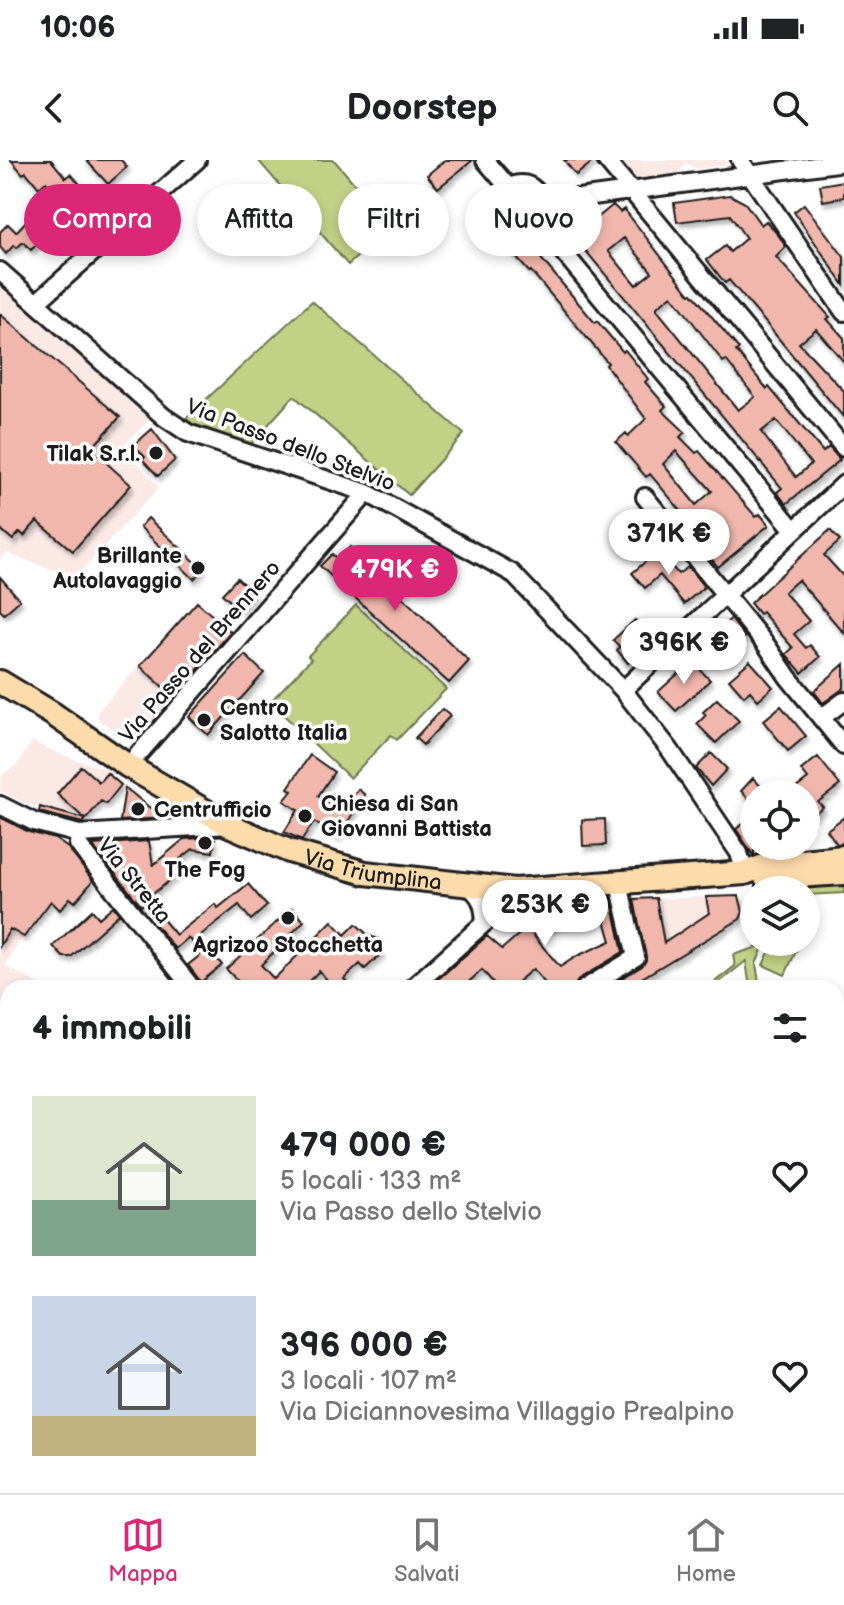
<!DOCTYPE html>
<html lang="it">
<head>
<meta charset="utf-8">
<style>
	:root { --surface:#fff; --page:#f6f6f6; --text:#202124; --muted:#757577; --line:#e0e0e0; --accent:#db2777 }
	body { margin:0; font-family:"Balsamiq Sans",sans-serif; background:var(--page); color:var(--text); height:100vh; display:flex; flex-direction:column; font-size:30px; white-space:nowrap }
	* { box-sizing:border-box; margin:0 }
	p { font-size:26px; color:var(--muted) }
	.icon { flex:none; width:44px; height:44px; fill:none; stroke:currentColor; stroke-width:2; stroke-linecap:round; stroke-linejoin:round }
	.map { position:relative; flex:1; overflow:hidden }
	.side { position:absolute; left:0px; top:820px; width:844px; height:514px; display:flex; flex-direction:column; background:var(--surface); border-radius:24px 24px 0 0; box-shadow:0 4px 12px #0003 }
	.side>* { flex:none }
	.banner { position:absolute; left:24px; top:24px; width:796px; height:72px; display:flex; gap:16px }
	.tools { position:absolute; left:740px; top:620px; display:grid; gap:16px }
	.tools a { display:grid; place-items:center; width:80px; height:80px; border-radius:50%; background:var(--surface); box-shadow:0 4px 12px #0003; font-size:40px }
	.price { position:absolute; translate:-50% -68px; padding:0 18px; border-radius:28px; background:#fff; color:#222; font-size:26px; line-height:52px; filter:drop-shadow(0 2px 4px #0008) }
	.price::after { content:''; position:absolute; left:50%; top:48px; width:24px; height:18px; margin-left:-12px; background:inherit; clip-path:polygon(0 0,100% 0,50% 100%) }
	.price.active { background:var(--accent); color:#fff }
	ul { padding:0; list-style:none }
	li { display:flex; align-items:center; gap:24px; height:200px; padding:0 32px }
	li span { display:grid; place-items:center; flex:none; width:224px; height:160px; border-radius:0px; color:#555 }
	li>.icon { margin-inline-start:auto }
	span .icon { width:96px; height:96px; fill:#fffc; stroke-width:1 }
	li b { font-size:34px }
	h2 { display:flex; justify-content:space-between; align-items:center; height:96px; padding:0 32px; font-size:34px }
	.pill { padding:0 28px; border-radius:36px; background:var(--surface); box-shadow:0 4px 12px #0003; font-size:28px; line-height:72px }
	.pill.active { background:var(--accent); color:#fff }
	.status { display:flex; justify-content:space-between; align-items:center; height:56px; padding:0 40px; background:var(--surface); direction:ltr }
	.status svg { height:22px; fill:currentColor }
	header { display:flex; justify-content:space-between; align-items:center; height:104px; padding:0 32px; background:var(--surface); font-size:36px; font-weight:800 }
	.tabs { display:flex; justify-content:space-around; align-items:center; height:112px; border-top:2px solid var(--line); background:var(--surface); font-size:22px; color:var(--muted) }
	.tabs a { display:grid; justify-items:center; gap:4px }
	.tabs .active { color:var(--accent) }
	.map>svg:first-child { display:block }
	.built { fill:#fbe9e6 }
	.green { fill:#c2d186; stroke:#6f7651; stroke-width:2 }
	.water { fill:#8cdce7; stroke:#5f8f96; stroke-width:2 }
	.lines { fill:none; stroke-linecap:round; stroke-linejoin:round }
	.stream { stroke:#5f8f96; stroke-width:4 }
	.building { fill:#f1b7ac; stroke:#1c1c1c; stroke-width:2; fill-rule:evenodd; filter:url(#shadow) }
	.minor-casing { stroke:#1c1c1c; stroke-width:22 }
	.major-casing { stroke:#1c1c1c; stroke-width:28 }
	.highway-casing { stroke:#1c1c1c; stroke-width:30 }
	.minor { stroke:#fff; stroke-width:16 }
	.major { stroke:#fddcac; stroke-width:22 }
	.highway { stroke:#fddcac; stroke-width:24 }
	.poi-dot { fill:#1c1c1c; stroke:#fff; stroke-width:3 }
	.labels { text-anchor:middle; stroke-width:7; stroke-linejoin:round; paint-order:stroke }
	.street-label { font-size:22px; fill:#1c1c1c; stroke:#fff }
	.poi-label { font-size:22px; font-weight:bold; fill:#1c1c1c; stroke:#fff; text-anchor:start }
</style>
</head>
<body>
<div class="status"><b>10:06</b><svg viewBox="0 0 49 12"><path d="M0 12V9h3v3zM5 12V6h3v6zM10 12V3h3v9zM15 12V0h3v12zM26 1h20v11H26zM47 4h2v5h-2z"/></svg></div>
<header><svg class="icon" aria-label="back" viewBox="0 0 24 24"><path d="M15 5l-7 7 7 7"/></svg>Doorstep<svg class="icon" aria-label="search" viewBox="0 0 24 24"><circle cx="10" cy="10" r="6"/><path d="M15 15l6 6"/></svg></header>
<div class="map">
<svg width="844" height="1333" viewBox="0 0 844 1333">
	<defs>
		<filter id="shadow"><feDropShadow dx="2.5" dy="4.5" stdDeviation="2" flood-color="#0004"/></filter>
	</defs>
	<rect width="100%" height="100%" fill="#fff"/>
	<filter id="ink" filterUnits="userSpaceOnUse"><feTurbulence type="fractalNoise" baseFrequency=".0125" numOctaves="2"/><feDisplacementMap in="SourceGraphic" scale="16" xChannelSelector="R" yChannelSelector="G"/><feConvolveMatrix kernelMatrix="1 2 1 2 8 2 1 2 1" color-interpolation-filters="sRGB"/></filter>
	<g filter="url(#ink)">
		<path class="built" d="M617,0h109l3,4 -33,5 -10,-6 -7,9 -45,8z
			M0,123l152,134 -30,30 37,40 -84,91 -69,-25 -6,7z
			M197,442l35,31 -97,107 -34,-18 -4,-5 1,-6z
			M32,581l29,14 48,15 -45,54 -26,-7 2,-10 -11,-2 -29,-14 2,-16 16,-11z
			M0,737l38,23 -12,19h-5l-16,27 41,22h-38v169l-8,-6z
			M718,737l7,32 -100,59h-32l47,-30 -11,-59z
			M836,1310l8,4v19h-45l6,-7h31z"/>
		<path class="green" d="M258,0h76l57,66 -43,39z
			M312,141l152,133 -55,61 -115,-99 -45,50 -57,-20 1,-2 -8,-5z
			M356,445l90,84 -49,51 -6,-5 -41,43 -80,-76 41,-43 -3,-3z
			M844,722v11l-38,2v-5h-30v-4z
			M774,782l26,1 -15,32 -22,-10z
			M764,785l-8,19 4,24h-10l-4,-27 -34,27h-5l28,-22 -2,-11z
			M0,991l8,6v54l-8,-6z
			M844,1200v47l-4,6 4,2v15l-8,-4v-58z
			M547,1326h114l-3,7h-119z"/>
		<path class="water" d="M0,1230l8,5v77l-8,-5z
			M27,1326h97l7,7h-94z"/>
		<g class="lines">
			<path class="stream" d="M444,1326l19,7
				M473,1326l10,7"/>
		</g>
		<path class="building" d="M11,0h40l15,18 5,-4 30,35 -14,13 4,4 -9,7 -10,-12 5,-3 -31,-36 -7,6 -13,-16 -3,2z
			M86,0h35l6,7 -19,17z
			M445,0h28l-35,28 -11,-13z
			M564,0h31l-19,15z
			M844,21v16l-21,4 -3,-16z
			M730,35l15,8 16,22 5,-4 13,15 7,11 -10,10 54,60 -3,2 17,19v24l-28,-33 -17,14 45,48v27l-79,-96 -36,-42 -4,3 -18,-23 18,-14 5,6 16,-14 -16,-23 -53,7 -3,-19z
			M804,44l40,53v28l-50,-73z
			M613,45l7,7 4,-3 66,85 2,-1 47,56 -3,2 31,38 2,-2 54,65 6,-5 11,13 -54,44 -9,-12 5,-4 -220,-266 18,-13 11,14zM624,78l28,34 -16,13 -28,-34zM672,135l51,67 3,-2 29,37 -17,13 -81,-100v-3zM776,260l35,44 -15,13 -35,-45z
			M29,58l17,17 -15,15 -8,-8 -6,6 -3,-3 -8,9 -6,-7v-15l8,-8 8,8z
			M523,77l72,86 2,-2 26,31 2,-2 23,29 -3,3 21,24 -4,4 23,22 -5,5 16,16 3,-2 57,66 4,-3 9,11 -51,42 -10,-12 6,-5 -64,-76 -4,3 -30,-35 10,-9 2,3 18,-17 -40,-54 2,-2 -77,-92 -2,1 -20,-23zM676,291l36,40 -16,14 -33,-41z
			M0,154l120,103 -29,32 40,36 -58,66 -36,-30 -13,15 -4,-4 -7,8 -13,-11z
			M152,269l23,31 -17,16 -16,-17 3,-2 -11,-12z
			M148,358l55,51 -9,10 -54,-52z
			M830,370l10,11 -16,14 20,22v56l-46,-53 -14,12 25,29 -15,13 12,14 4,-3 10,12 -18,16 -16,-19 7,-6 -31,-36 -3,2 -9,-11z
			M350,387l119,114 -20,22 -129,-117 12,-12 6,6z
			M658,391l20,23 10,-7 16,20 -20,17 -24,-29 -15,13 -13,-15z
			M0,417l20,23 -16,14 -4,-4z
			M237,418l17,16 -14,16 -18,-16z
			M197,442l34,30 -57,65 -34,-31z
			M731,459l14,18 -13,10 -4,-6 -13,10 -10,-12z
			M635,460l19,21 -26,22 -11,-13 3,-3 -7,-7z
			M245,495l19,18 -56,62 -19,-18z
			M692,501l18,19 -34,31 -18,-19z
			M750,501l23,26 -15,13 -8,-9 -6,5 -15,-17z
			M844,504v24l-21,15 -9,-12z
			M717,539l22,22 -23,22 -19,-19 9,-9 -3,-3z
			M781,546l25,30 -18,15 -25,-30z
			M442,549l8,7 -27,29 -8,-7z
			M711,593l16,16 -16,17 -15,-18z
			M310,595l24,17 -16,24 24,17 16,-24 7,6 -27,42 -24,-15 -12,18 -18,-8 14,-22 -14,-9 8,-10 -4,-3z
			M818,597l22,28 -22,17 5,5 -17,13v-26h-18l20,-15 -7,-9z
			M81,606l18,16 8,-9 14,12 -15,19 -5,-3 -18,22 -44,-11 1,-5 45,12 -28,-25z
			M753,618l15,16h-14v11l-13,-14z
			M125,628l7,5 30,25 -42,3z
			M754,656v39h-1l-17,-26z
			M0,657l29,15 26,7 13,9 25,33 -18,21 -5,-4 -10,12 -9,-9 -27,36 -14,-8 -10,17z
			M844,657v26l-7,1 -10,-14z
			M605,659l1,26 -23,1 -1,-26z
			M203,678l12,1 -2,13 -20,-3 -14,11 5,6 -6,8 -33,26 2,2 -6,4 -49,-61 57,-4 4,24 31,-26z
			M248,724l19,22 -16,14 -12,-15 -47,37 -4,-4 -13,11 -21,-26 7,-6 15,18 39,-31 3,4z
			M739,736l4,16 -3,7 -115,69h-19l36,-22 4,-6 -12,-61 22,-1 8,45 45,-30 -3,-16z
			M611,737l12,55 -44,27 -5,9h-25l-16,-19 -23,19h-12l-16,-18 -20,18h-34l59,-52 15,13 24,-21 -14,-18 6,-6 8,-1 12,16 37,-17zM602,750l9,31 -34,15 -17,11 -27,-32 47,-21z
			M113,746l6,8 -48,43h-8l-10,-11 39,-36 7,8z
			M292,748l12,13 -43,44 13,14 58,-58 13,14 11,-11 13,12 10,3 -2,9 5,5 -17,16 -5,-5 -16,15 8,9h-18l-15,-17 -17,17h-57l-19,-19z
			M208,789l14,16 -21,17 -13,-17z"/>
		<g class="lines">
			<g class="minor-casing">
				<path id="minor" d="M485,0l24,28
					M606,0l238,288
					M740,0l104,152
					M502 43a19 19 0 1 1 38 0a19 19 0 1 1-38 0Z
					M541,43l303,-41
					M534,57l260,313
					M0,111l164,146 24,16 179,60 145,80 111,117 47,60 69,103 6,20
					M36,143l161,-143
					M645,337l122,149 21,31 56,69
					M623,530l221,-206
					M821,558l23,-17
					M128,606l239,-273
					M0,645l34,17 45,12 150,-9
					M79,674l-1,10 9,12 105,132
					M467,725c15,11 17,20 18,38
					M412,828l79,-71 24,-27
					M585,828l51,-31 -17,-73
					M0,1106l8,-10
					M836,1283l8,4"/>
			</g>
			<g class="major-casing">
				<g id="major">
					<path id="s1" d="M0,522l53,32 75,52 101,59 60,26 76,22 150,17 230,-17 24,-9 75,-7"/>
					<path d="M766,718l78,-5"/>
				</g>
			</g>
			<g class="highway-casing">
				<path id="highway" d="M836,1171l8,-9
					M836,1193l8,-8
					M667,1333l3,-7
					M694,1333l4,-7
					M713,1333l4,-7
					M752,1333l7,-7"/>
			</g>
			<use href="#minor" class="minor"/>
			<use href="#major" class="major"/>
			<use href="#highway" class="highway"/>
		</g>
	</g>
	<g class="poi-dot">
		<circle cx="156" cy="293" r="8"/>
		<circle cx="198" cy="408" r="8"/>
		<circle cx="204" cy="560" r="8"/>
		<circle cx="138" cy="649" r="8"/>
		<circle cx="305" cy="656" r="8"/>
		<circle cx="205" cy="683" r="8"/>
		<circle cx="288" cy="758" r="8"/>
	</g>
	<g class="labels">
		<g class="street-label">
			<text transform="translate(291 284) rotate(21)" y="8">Via Passo dello Stelvio</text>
			<text transform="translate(199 491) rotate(-49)" y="8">Via Passo del Brennero</text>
			<text dy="8" stroke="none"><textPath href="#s1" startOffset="422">Via Triumplina</textPath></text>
			<text transform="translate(135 720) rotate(51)" y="8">Via Stretta</text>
		</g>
		<g class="poi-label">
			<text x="140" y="301" text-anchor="end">Tilak S.r.l.</text>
			<text x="182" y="403" text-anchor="end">Brillante<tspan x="182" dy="25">Autolavaggio</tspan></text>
			<text x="220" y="555">Centro<tspan x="220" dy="25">Salotto Italia</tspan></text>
			<text x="321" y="651">Chiesa di San<tspan x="321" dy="25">Giovanni Battista</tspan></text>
			<text x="154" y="657">Centrufficio</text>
			<text x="205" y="717" text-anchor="middle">The Fog</text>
			<text x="288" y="792" text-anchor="middle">Agrizoo Stocchetta</text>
		</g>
	</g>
</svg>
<div class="tools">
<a><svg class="icon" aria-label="locate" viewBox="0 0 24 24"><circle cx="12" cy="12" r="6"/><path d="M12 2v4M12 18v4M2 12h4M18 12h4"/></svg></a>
<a><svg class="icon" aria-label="layers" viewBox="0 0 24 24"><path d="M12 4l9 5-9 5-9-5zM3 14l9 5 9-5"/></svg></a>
</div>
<b class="price" style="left:669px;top:417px">371K €</b>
<b class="price active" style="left:395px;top:453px">479K €</b>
<b class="price" style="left:684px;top:526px">396K €</b>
<b class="price" style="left:545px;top:788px">253K €</b>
<div class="banner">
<a class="pill active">Compra</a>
<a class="pill">Affitta</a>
<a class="pill">Filtri</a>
<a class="pill">Nuovo</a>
</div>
<section class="side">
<h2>4 immobili<svg class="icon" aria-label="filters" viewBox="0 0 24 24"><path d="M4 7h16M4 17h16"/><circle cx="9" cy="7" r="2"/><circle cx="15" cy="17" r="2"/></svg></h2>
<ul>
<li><span style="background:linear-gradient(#dfe7d0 65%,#7fa58c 0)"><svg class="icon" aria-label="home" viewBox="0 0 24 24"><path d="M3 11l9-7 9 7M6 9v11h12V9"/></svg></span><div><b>479 000 €</b><p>5 locali · 133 m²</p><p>Via Passo dello Stelvio</p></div><svg class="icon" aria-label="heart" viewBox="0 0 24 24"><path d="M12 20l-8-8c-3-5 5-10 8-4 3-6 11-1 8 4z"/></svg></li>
<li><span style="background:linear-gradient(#c9d6e8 75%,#c2b280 0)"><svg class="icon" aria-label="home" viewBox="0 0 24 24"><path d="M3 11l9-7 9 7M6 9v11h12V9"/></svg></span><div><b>396 000 €</b><p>3 locali · 107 m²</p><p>Via Diciannovesima Villaggio Prealpino</p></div><svg class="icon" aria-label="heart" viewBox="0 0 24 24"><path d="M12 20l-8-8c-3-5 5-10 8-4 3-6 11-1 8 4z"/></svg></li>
</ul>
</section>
</div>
<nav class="tabs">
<a class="active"><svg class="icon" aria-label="map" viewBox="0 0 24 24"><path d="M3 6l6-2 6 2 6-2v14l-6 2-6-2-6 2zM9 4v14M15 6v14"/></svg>Mappa</a>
<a><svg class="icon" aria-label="saved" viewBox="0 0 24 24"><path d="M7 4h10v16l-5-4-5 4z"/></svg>Salvati</a>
<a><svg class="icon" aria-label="home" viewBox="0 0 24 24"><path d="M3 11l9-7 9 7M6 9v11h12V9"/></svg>Home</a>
</nav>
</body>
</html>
